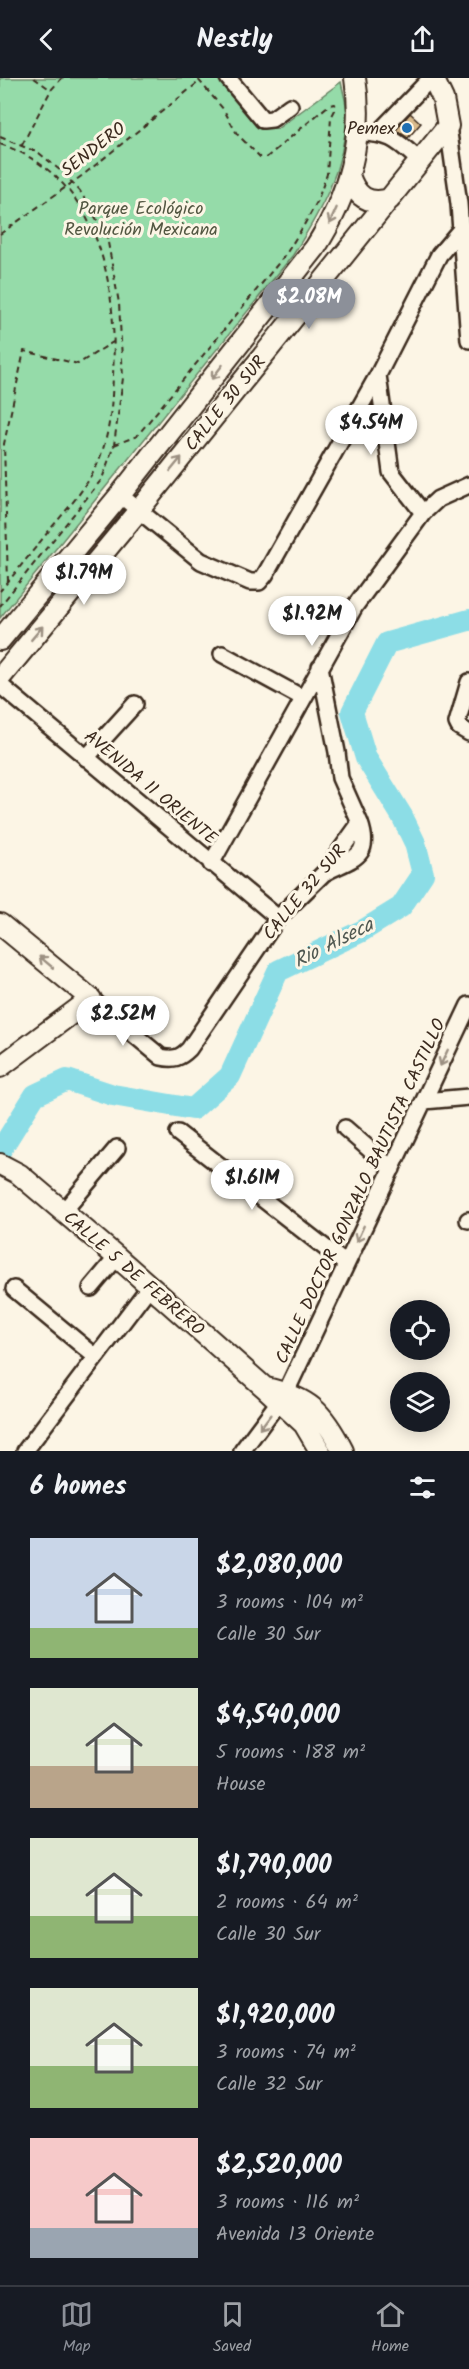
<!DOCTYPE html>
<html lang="en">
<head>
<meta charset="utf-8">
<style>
	:root { --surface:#171b24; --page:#20242c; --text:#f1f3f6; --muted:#9ea1a6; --line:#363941; --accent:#8c9099 }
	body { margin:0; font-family:Kalam,sans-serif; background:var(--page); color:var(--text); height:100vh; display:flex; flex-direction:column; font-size:22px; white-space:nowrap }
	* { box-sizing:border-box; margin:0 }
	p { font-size:20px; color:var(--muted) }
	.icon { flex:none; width:33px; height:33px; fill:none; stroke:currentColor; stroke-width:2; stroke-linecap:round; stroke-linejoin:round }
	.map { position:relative; height:1373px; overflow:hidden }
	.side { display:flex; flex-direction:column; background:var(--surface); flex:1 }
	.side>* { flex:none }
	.fabs { position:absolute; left:390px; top:1222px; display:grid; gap:12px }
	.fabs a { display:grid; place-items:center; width:60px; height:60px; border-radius:50%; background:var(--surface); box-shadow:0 3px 15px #0003; font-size:30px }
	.price { position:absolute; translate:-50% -51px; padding:0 14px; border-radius:21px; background:#fff; color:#222; font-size:20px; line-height:39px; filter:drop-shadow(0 2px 3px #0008) }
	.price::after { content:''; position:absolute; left:50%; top:36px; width:18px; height:14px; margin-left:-9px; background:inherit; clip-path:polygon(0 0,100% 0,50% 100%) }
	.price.active { background:var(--accent); color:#fff }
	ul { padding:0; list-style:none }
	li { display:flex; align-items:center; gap:18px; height:150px; padding:0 30px }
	li span { display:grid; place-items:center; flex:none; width:168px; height:120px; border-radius:0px; color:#555 }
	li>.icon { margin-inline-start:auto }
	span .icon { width:72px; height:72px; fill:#fffc; stroke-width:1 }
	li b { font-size:26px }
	h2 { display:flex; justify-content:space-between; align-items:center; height:72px; padding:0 30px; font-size:26px }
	header { display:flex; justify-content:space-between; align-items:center; height:78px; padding:0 30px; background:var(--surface); font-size:27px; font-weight:800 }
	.menu { display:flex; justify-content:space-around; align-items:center; height:84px; border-top:2px solid var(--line); background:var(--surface); font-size:16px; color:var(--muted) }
	.menu a { display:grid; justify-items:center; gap:3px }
	.menu .active { color:var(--accent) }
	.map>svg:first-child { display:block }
	.green { fill:#95dba9; stroke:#688264; stroke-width:1.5 }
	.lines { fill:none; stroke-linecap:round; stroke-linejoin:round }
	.river { stroke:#8cdde6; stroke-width:22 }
	.building { fill:#d9bb8d; stroke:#3b2a1e; stroke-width:1.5 }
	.minor-casing { stroke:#3b2a1e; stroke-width:20 }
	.major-casing { stroke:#3b2a1e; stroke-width:24 }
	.path { stroke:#3b2a1e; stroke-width:2; stroke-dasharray:6 4.5; stroke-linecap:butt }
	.minor { stroke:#fcf5e5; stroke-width:15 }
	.major { stroke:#fcf5e5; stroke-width:20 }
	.oneway { stroke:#9c9082 }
	.poi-dot { fill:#1f6fb2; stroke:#fcf5e5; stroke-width:2 }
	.labels { text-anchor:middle; stroke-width:6; stroke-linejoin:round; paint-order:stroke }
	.poi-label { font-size:18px; fill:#3b2a1e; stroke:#fcf5e5; text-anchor:end }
	.street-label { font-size:18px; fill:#3b2a1e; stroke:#fcf5e5 }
	.park-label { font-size:18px; fill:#525641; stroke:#fcf5e5 }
	.water-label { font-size:20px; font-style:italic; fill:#4f5750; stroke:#fcf5e5 }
</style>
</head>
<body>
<header><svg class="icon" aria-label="back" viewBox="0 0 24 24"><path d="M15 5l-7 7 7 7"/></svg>Nestly<svg class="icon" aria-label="share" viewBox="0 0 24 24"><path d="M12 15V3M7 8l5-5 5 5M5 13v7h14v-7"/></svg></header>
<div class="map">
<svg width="469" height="1373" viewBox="0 0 469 1373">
	<rect width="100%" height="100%" fill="#fcf5e5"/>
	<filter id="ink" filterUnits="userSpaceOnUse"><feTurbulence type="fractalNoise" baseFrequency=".0167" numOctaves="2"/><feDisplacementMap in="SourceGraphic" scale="12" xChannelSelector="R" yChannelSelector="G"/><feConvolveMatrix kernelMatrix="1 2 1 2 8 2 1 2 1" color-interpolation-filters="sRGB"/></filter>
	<g filter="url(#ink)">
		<path class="green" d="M0,0h219l41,47 17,4 64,-47c2,10 6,22 6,32 -3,56 -25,95 -54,141l-293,363z"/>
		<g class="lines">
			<path class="river" d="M0,1073l35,-56 32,-15 46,15 80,14 37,-33 48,-105 84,-40 39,-24 22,-33 -8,-31 -13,-27 -36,-58 -14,-46 35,-69 82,-23"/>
		</g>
		<path class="building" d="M410,35l11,10 -13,15 -12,-8z"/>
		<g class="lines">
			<g class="minor-casing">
				<path id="minor" d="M228,0l35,42 9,-1 18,-13
					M448,48l11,78 10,136
					M358,55c34,0 39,8 63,29
					M378,55l53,-55
					M378,297l13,97 32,41
					M120,417l81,66 49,21h9l6,-7 113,-200 61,-120 22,-26
					M222,576l81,44
					M469,604l-12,41 2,4 10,6
					M0,607l278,233
					M86,680l49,-54
					M211,786l144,-258 68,-93 15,-14 31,-14
					M326,794c27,-14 46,-15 34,-49
					M91,921l70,58c13,3 19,1 28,-8l89,-131 46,-45 36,-50 -20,-45 -3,-26 -17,-85
					M424,1023l45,-4
					M345,1050l47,41
					M178,1055l168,131
					M63,1134l54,-64
					M468,1142h1
					M91,1210l26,-31
					M14,1211l82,68
					M25,1373l125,-165
					M242,1373l44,-59 183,-387"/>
			</g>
			<g class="major-casing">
				<path id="major" d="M349,97c7,22 19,30 41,24
					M0,562l120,-145 195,-247c33,-51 50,-110 40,-170
					M0,600l139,-168 309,-384 -5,-27 -10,-21
					M0,846l91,75 -91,68
					M0,1086l19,10 98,83 147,130 40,37 16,27
					M266,1310c44,10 57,24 77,63"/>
			</g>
			<path class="path" d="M34,0l17,12 11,-12
				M0,59l39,16 22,18 19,20 27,46 12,66 4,75 -9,67 -12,34 -102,127
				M0,66c99,33 118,139 113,231 -1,29 -3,58 -14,85 -10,25 -30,47 -47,67 -17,21 -34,43 -52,64
				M22,67l29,-55
				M0,156l83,-59 117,-94
				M114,367l23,-9 149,-182 18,-29 13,-23 10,-28 4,-56 5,-10 -1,-4 -6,1 -62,52h-7l-23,-23 -13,-24 -27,-32
				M8,504l-4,-138 20,-93 54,13 35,-22"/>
			<use href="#minor" class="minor"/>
			<use href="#major" class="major"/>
		</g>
		<defs><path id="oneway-shaft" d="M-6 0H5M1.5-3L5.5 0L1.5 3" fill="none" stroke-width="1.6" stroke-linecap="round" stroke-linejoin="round" transform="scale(1.5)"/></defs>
		<g class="oneway">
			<use href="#oneway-shaft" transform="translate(333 138) rotate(114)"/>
			<use href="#oneway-shaft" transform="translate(217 294) rotate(128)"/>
			<use href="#oneway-shaft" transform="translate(176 386) rotate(-51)"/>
			<use href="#oneway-shaft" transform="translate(37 555) rotate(-50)"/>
			<use href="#oneway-shaft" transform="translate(46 884) rotate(-140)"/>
			<use href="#oneway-shaft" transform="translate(444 980) rotate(115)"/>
			<use href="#oneway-shaft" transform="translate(360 1156) rotate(115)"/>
			<use href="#oneway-shaft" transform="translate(265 1344) rotate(127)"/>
		</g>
	</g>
	<circle class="poi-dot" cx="407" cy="50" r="6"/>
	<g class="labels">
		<g class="poi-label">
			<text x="395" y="56">Pemex</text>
		</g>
		<g class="street-label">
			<text transform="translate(93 71) rotate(-38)" y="6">SENDERO</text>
			<text transform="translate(225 325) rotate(-51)" y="6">CALLE 30 SUR</text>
			<text transform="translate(151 709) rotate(40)" y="6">AVENIDA 11 ORIENTE</text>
			<text transform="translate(304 814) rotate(-50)" y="6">CALLE 32 SUR</text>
			<text transform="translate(360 1113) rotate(-65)" y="6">CALLE DOCTOR GONZALO BAUTISTA CASTILLO</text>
			<text transform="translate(134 1195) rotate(41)" y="6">CALLE 5 DE FEBRERO</text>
		</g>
		<g class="park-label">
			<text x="141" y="136">Parque Ecológico<tspan x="141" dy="21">Revolución Mexicana</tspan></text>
		</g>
		<g class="water-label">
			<text transform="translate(333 864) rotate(-27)" y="7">Rio Alseca</text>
		</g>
	</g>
</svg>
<div class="fabs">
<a><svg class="icon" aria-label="locate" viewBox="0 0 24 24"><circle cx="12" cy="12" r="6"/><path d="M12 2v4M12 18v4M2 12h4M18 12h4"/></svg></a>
<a><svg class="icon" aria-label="layers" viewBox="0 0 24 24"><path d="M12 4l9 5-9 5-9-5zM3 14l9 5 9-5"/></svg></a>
</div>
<b class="price active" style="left:309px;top:252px">$2.08M</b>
<b class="price" style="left:371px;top:378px">$4.54M</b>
<b class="price" style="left:84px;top:528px">$1.79M</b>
<b class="price" style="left:312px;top:569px">$1.92M</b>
<b class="price" style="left:123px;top:969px">$2.52M</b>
<b class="price" style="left:252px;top:1133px">$1.61M</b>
</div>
<section class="side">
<h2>6 homes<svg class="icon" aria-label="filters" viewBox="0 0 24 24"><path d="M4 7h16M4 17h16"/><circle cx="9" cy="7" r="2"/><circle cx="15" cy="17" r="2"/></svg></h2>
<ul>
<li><span style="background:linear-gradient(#c9d6e8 75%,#8fb573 0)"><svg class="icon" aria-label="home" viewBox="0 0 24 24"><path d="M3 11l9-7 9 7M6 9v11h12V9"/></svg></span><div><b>$2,080,000</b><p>3 rooms · 104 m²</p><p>Calle 30 Sur</p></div></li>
<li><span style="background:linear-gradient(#dfe7d0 65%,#b9a48a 0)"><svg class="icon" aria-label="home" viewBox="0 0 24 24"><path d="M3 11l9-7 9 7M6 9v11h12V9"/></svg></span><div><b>$4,540,000</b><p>5 rooms · 188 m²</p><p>House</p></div></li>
<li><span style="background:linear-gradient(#dfe7d0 65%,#8fb573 0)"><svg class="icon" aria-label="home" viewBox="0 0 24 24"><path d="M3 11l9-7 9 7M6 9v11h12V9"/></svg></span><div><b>$1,790,000</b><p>2 rooms · 64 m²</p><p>Calle 30 Sur</p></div></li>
<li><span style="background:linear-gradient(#dfe7d0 65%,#8fb573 0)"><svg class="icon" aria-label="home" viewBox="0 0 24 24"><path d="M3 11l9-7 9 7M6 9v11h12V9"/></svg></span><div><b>$1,920,000</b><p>3 rooms · 74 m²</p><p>Calle 32 Sur</p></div></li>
<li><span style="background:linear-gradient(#f6c9c9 75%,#9aa5b1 0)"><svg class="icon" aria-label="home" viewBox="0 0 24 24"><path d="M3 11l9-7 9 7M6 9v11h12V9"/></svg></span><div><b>$2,520,000</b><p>3 rooms · 116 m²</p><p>Avenida 13 Oriente</p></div></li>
</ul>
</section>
<nav class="menu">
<a class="active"><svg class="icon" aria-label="map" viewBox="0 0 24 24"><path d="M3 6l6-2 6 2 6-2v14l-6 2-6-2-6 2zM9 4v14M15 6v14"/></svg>Map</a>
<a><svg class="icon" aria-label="saved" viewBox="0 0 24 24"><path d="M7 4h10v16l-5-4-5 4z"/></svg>Saved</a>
<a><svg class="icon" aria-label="home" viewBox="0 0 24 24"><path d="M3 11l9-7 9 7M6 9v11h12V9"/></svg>Home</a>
</nav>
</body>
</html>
